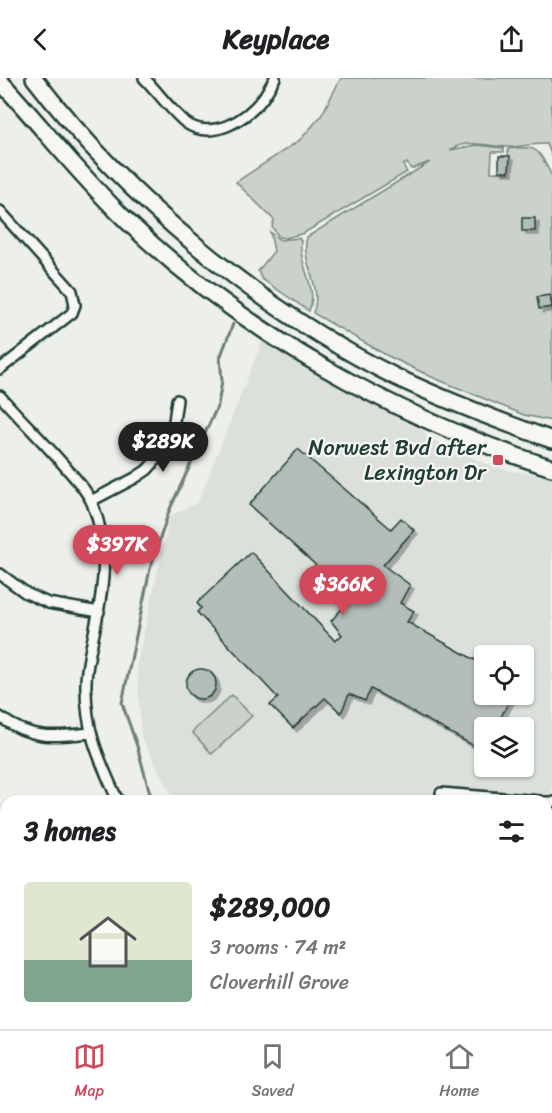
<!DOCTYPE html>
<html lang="en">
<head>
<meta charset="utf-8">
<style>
	:root { --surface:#fff; --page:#f2f2f2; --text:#202124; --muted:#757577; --line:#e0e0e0; --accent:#d1495b }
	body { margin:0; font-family:Sriracha,sans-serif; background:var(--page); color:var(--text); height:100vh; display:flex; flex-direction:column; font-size:22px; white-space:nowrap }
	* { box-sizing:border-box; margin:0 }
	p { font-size:20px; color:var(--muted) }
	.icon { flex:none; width:33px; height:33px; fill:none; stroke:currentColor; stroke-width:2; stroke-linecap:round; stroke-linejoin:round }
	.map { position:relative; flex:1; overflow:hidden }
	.sheet { position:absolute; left:0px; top:717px; width:552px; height:234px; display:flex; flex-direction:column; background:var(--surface); border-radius:18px 18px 0 0; box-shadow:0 2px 4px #0004 }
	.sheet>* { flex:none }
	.fabs { position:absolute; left:474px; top:567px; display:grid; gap:12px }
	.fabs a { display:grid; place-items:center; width:60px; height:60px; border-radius:6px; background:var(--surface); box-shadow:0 2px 4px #0004; font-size:30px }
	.price { position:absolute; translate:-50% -51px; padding:0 14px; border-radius:21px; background:var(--accent); color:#fff; font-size:20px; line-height:39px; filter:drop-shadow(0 2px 3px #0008) }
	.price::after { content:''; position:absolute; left:50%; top:36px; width:18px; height:14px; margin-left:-9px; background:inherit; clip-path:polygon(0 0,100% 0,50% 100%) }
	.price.selected { background:#222; color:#fff }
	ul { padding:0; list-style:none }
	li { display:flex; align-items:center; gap:18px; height:150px; padding:0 24px }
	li+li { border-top:2px solid var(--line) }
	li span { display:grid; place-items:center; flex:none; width:168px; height:120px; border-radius:6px; color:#555 }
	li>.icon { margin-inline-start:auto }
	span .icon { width:72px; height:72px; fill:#fffc; stroke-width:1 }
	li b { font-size:26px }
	h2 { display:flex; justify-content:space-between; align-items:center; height:72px; padding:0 24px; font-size:26px }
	header { display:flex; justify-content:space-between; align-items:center; height:78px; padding:0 24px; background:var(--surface); font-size:27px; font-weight:700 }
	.tabs { display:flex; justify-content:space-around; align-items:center; height:84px; border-top:2px solid var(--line); background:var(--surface); font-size:16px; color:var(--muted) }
	.tabs a { display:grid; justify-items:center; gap:3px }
	.tabs .selected { color:var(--accent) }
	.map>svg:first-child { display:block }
	.built { fill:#dce0db; fill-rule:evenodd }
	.green { fill:#cbd2cc; stroke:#758880; stroke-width:1.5 }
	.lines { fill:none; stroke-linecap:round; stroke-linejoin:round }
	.stream { stroke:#6c7e77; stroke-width:3 }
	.building { fill:#b4bdb8; stroke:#1f3d34; stroke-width:1.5; filter:url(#shadow) }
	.street-casing { stroke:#1f3d34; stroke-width:14 }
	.primary-casing { stroke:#1f3d34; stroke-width:20 }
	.street { stroke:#f6f6f2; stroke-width:9 }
	.primary { stroke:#f6f6f2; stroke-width:15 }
	.poi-dot { fill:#d1495b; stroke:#f6f6f2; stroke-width:2 }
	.labels { text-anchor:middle; stroke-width:4.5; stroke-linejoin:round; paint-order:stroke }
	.poi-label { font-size:22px; fill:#1f3d34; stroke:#f6f6f2; text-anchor:end }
</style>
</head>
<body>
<header><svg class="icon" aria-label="back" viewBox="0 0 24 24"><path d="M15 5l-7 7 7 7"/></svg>Keyplace<svg class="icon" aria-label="share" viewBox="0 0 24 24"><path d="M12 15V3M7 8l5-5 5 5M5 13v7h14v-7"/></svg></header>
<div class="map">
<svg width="552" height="951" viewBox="0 0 552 951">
	<defs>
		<filter id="shadow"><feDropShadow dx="4" dy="4" stdDeviation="0" flood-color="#0004"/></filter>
	</defs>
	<rect width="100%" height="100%" fill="#edefea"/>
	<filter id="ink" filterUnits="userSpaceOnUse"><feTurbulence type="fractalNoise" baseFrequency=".0167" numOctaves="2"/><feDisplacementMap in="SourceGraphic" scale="12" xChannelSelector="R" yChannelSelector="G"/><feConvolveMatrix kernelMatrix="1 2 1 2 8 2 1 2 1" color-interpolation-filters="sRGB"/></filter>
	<g filter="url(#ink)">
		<path class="built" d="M263,261l95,58 67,35 1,5 68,30 23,5 16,1 19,6v550h-385l2,-6h377v-222h-371l-34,-64 -4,-74 33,-147 28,-14zM484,578h40v38h-40zM484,650h40v38h-40z"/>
		<path class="green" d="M341,0h211v79l-5,-13c-14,-1 -26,3 -39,3 -21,0 -38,-9 -58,3l27,-5 27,3v4h-12l-1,20 18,1 -1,-24c32,-4 29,0 44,27v245l-28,-6 -90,-37 -48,-23 -73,-42c11,-26 -13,-50 -6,-76l123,-75 -19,7 -4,-6 -4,2 4,7 -103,61 -18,5 -7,-1 -7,-10 2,-7 -38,-38 64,-42 21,-24z
			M270,154l10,8 19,-2 2,3c-3,24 18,47 8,70l-47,-32 -4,-8 16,-20z
			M232,617l20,21 -40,38 -20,-22z"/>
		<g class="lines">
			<path class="stream" d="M152,723l-15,-55 -15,-43 28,-134 19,-58 49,-106 4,-24 -2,-23 13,-34
				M133,951l2,-6"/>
		</g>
		<path class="building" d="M499,78h11l-1,15h-10z
			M522,140h13v13h-13z
			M550,217l2,12 -13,2 -2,-12z
			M298,371l93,80 10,-11 13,12 -31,35 27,20 -10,18 14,8 -7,11 77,43v29h29l-18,34h-11v20l-1,3 -112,-62 -6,12 -16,-7 -8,19 -16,-15 -32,30 -23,-23 8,-7 -81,-86 4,-4 -4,-5 54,-51 84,89 7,-6 -11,-14 14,-16 -12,-10 6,-9 -90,-81z
			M186 606a15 15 0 1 1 30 0a15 15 0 1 1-30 0Z
			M546,767l6,2v135l-6,1z"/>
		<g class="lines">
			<g class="street-casing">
				<path id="street" d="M144,0c13,13 28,34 42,45 26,18 60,-3 77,-25 4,-6 8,-13 12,-20
					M0,133l72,80 3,14 -3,8 -72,56
					M0,318c22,25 46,48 68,74 9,10 19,21 24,33 19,45 11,89 1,135 -3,15 -7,31 -7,45 -1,48 13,76 32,118
					M91,423l44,-23 12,-8 9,-10 17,-32 4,-28
					M0,496l26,19 22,10 51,9
					M0,639c31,23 54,20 90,16
					M441,715l99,8
					M546,724h6
					M0,784l6,1
					M0,909l6,2
					M82,951l1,-6"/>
			</g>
			<g class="primary-casing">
				<path id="primary" d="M34,0c93,121 225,231 362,299 51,24 103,44 156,63
					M0,3c43,47 82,97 128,141 118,113 269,196 424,246"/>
			</g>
			<use href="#street" class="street"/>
			<use href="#primary" class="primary"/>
		</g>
	</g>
	<rect class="poi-dot" x="492" y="376" width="12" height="12" rx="3"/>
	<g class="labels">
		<g class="poi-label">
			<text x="486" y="377">Norwest Bvd after<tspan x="486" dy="25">Lexington Dr</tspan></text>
		</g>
	</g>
</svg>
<div class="fabs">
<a><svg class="icon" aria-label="locate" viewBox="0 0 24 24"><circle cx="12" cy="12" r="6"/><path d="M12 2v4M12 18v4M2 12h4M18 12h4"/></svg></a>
<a><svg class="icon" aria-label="layers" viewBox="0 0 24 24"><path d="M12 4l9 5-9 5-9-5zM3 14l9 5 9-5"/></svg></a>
</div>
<b class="price selected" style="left:163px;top:395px">$289K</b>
<b class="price" style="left:117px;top:498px">$397K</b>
<b class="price" style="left:343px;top:538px">$366K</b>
<section class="sheet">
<h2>3 homes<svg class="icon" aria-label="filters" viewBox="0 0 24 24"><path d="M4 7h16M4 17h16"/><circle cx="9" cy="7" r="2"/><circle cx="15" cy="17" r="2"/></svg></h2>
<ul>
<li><span style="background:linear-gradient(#dfe7d0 65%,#7fa58c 0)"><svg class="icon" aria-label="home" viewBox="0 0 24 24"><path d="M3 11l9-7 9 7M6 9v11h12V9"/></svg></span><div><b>$289,000</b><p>3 rooms · 74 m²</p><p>Cloverhill Grove</p></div></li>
</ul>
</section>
</div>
<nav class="tabs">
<a class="selected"><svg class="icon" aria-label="map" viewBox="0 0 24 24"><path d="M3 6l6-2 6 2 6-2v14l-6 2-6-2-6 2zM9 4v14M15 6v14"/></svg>Map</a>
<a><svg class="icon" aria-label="saved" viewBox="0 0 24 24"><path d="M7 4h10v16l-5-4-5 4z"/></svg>Saved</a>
<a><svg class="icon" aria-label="home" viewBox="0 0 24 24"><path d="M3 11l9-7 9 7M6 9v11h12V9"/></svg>Home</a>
</nav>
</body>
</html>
